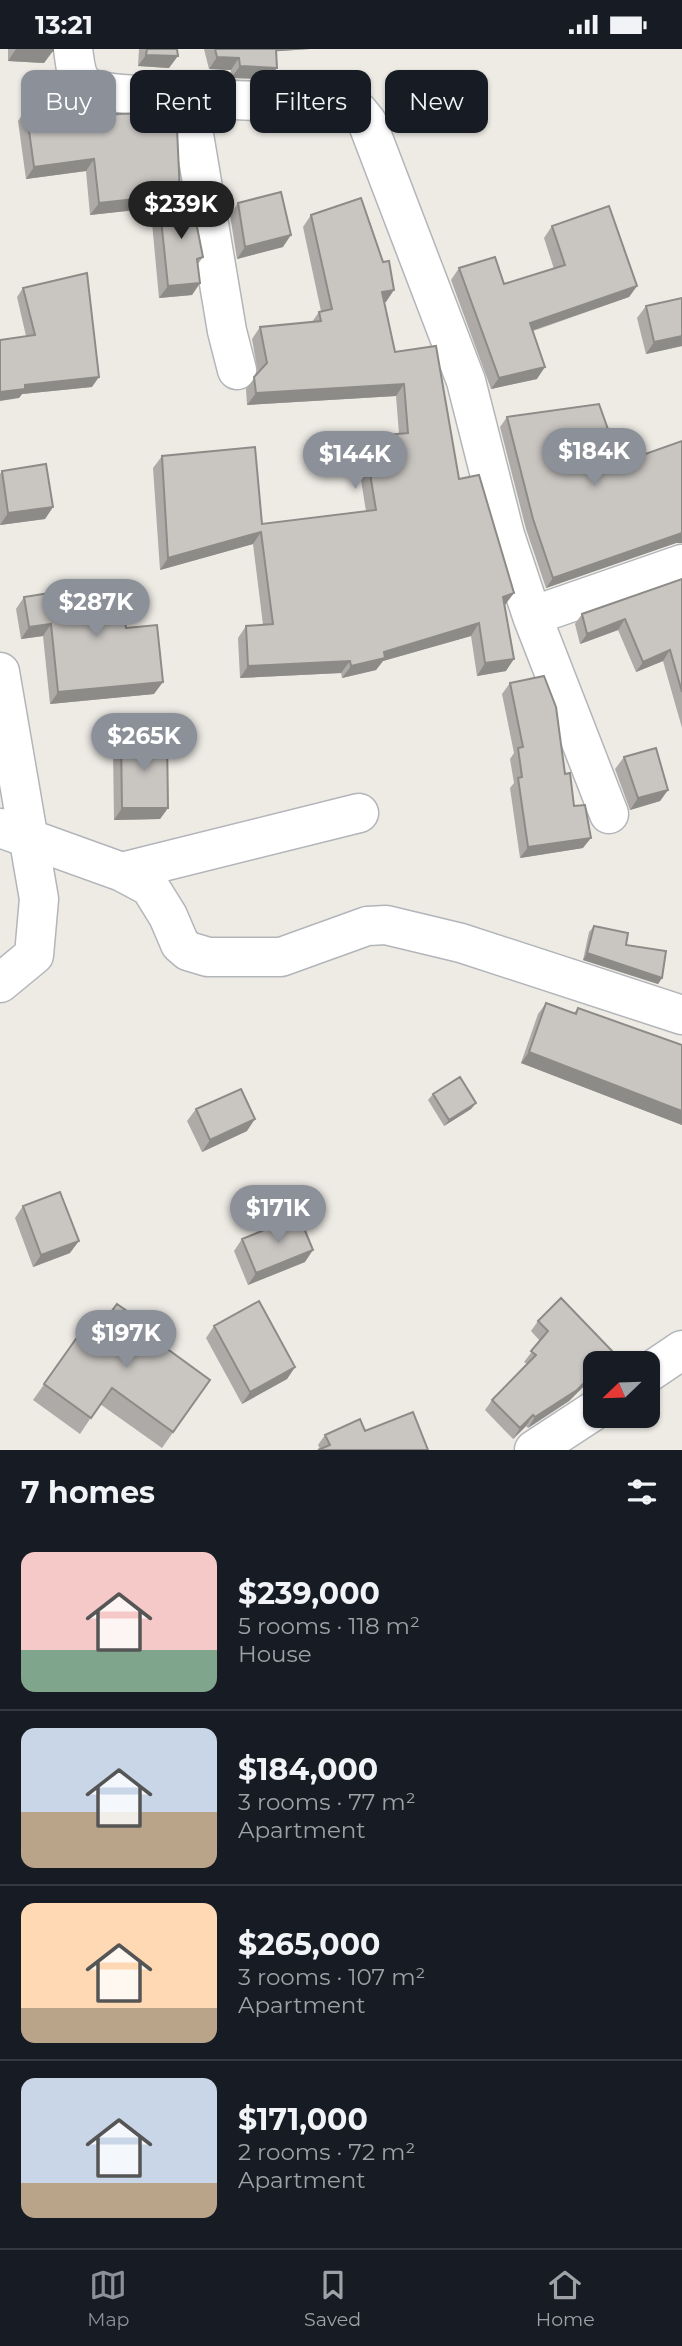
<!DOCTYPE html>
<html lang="en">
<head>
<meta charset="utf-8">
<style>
	:root { --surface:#171b24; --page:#242831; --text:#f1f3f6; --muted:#9ea1a6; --line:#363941; --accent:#8c9099 }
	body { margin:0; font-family:Montserrat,sans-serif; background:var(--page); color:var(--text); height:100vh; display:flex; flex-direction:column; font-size:26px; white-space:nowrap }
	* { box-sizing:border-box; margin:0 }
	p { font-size:23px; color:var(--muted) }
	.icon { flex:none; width:38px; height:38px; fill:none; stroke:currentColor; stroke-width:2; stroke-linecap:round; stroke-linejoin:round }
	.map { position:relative; height:1401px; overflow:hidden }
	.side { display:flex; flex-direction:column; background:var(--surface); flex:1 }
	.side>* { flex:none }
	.top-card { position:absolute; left:21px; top:21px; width:640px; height:63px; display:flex; gap:14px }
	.needle { width:46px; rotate:247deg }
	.controls { position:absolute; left:583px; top:1302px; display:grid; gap:14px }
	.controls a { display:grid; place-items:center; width:77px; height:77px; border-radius:14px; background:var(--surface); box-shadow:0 2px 5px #0004; font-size:35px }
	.price { position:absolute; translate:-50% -60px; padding:0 16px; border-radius:24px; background:var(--accent); color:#fff; font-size:23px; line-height:46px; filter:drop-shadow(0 2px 4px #0008) }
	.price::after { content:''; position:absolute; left:50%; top:42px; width:21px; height:16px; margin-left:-10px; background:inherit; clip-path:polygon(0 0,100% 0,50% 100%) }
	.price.current { background:#222; color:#fff }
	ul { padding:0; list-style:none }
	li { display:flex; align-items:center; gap:21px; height:175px; padding:0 21px }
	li+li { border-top:2px solid var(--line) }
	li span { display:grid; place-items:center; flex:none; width:196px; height:140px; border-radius:14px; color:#555 }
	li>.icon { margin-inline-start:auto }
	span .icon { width:84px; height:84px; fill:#fffc; stroke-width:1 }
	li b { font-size:30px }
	h2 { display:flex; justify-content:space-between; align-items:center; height:84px; padding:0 21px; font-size:30px }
	.pill { padding:0 24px; border-radius:14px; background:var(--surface); box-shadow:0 2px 5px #0004; font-size:24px; line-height:63px }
	.pill.current { background:var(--accent); color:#fff }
	.status { display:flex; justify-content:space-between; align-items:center; height:49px; padding:0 35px; background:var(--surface); direction:ltr }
	.status svg { height:19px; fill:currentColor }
	.tabs { display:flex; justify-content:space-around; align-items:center; height:98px; border-top:2px solid var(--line); background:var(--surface); font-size:19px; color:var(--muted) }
	.tabs a { display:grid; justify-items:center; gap:4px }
	.tabs .current { color:var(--accent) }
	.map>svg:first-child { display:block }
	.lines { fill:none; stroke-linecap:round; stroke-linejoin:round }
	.minor-casing { stroke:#b2b5b9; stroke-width:41 }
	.minor { stroke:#fff; stroke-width:38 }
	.wall { fill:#adaaa7 }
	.shaded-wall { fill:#8d8b88 }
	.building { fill:#c9c6c2; stroke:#8d8b88; stroke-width:2 }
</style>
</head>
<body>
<div class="status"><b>13:21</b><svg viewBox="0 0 49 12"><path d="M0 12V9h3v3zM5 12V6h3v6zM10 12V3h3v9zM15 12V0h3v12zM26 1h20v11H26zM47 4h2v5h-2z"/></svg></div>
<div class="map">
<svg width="682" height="1401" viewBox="0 0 682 1401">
	<rect width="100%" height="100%" fill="#eeebe5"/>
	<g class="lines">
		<g class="minor-casing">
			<path id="minor" d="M73,0c2,12 2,27 11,35 18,17 220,16 260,21l14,6 9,11 99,259 39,154 27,81 77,198
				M188,50l39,232 10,39
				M532,567l150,-52
				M0,623l39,227 -5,56 -34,28
				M0,779l122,44 28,15 18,29 12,28 8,7 20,6h73l86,-31 19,-1 75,18 221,72
				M122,823l237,-59
				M648,1324l34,-23
				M534,1401l61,-40"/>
		</g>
		<use href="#minor" class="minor"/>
	</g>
	<path class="wall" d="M8,0h45l-9,14 -36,-2z
		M139,0h38l-8,19 -31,-2z
		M204,0h106l-34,2 -7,28 -38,-1v-8l-22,-1z
		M141,55l37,94 25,59 -5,7 2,19 -8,12 -33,3 -8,-86 3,-4 -64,7 -4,-44 -60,8 -8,-58 8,-12 51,7 58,-3z
		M238,154l45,44 -46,12 -7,-44z
		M311,166l75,87h-2l11,50 64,127 46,126 -1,1 2,65 -29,5 -6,-40 -88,25 -7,9 -34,8 -1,-5 -101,5 -2,-40 8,-12 17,-1 -10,-81 -93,26 -7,-102 9,-12 100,68 104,-13 -10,-62 8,-12 35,-3 -3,-38 -149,9 -1,-16 12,-16 -6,-34 8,-12 52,-5 7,-10 2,-1 -18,-84z
		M552,177l85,60 -8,11 -96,34 4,48 -46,10 -40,-109 8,-12 45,16 50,-15 -10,-31z
		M23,239l69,99 -70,7 -3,4 7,-62 -9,-39z
		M646,257l36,40 -36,8 -9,-36z
		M507,368l113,46 56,80 -130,45 -20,-59 -26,-102z
		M2,422l51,36 -8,12 -45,6v-51z
		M682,530v149l-19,-67 -27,11 -18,-42 -38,14 -5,-20 7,-10z
		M24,548l102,31 28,66 -104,10 -7,-68 -22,3 -5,-30z
		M510,634l55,91 9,32 9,42 -63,10 -10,-70 4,-5 -4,-24 4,-6 -12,-59z
		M121,688l47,71 -8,11 -46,1 -1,-71z
		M624,708l44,33 -8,11 -30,9 -15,-41z
		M594,877l32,19 36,33 -4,6 -75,-24 6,-28z
		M546,954l28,10 4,-5 104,37v80l-161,-62 17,-49z
		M433,1045l43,9 -5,6 -27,17 -16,-26z
		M196,1060l51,22 -45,21 -15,-31z
		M23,1157l47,47 -37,14 -18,-49z
		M242,1190l63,23 -57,23 -14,-34z
		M95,1263l11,7 34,10 70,51 -48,68 -62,-44 -20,30 -47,-34z
		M538,1272l57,42v12l-26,26 -41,27 -2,-2 -13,13 -28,-29 7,-10 35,-36 -3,-2 16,-21 -9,-10z
		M214,1277l81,41 -8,12 -45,25 -36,-66z
		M365,1382l-45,18 -2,-4 7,-10z"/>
	<path class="shaded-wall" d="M16,0l37,2 -9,12 -36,-2z
		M269,0h41l-43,3z
		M146,6l32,1 -9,12 -31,-2z
		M217,8l22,1 -8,12 -22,-1z
		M240,17l37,2 -8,11 -38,-1z
		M94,110l-8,12 -60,8 8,-12z
		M180,145l-8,12 -13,-6 -5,8 -64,7 9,-12z
		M291,186l-8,12 -46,12 8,-12z
		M200,234l-8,12 -33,3 9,-12z
		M637,237l-8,11 -107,37 8,-11z
		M394,241l-8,12 -13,2 9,-12z
		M682,287v10l-36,8 8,-12z
		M545,318l-8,12 -46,10 8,-11z
		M99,328l-7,10 -70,7 -3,4 -19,3v-9l25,-7z
		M404,335l-8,12 -149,9 9,-12z
		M53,458l-8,12 -45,6 8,-12z
		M261,483l-8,12 -93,26 8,-12z
		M682,484v10h-6l-130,45 7,-10z
		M514,544l-9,12 -11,4 9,-12z
		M625,570l-7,11 -38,14 7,-10z
		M479,574l-8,13 -88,25 -7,9 -34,8 9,-12 33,-14z
		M51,575l-8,12 -22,3 8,-12z
		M670,601l-7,11 -27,11 7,-10z
		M514,610l-8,12 -29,5 8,-13z
		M350,612l-9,12 -101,5 8,-12z
		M163,633l-9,12 -104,10 8,-12z
		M668,741l-8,11 -30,9 8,-12z
		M122,759h46l-8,11 -46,1z
		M591,789l-8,10 -63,10 8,-11z
		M587,904l75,25 -4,6 -75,-24z
		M529,1003l153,59v14l-161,-62z
		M476,1054l-5,6 -27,17 5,-6z
		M255,1070l-8,12 -45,21 8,-12z
		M79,1192l-9,12 -37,14 8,-12z
		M313,1201l-8,12 -57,23 8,-12z
		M295,1318l-8,12 -45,25 8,-12z
		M595,1323v3l-26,26 -41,27 7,-11z
		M533,1366l-7,11 -13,13 7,-11z"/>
	<path class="building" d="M16,0h37v2z
		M147,0h30l1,7 -32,-1z
		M215,0h61l1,19 -37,-2 -1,-8 -22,-1z
		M75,53l2,14 64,-3v-9l35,3 4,87 -81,9 -5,-44 -60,8 -8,-58z
		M281,143l10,43 -46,12 -7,-44z
		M191,148l12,60 -6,2 3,24 -32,3 -9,-86z
		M361,149l22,64 6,-1 5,29 -12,2 13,60 41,-6 23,133 20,-4 35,118 -11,4 11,62 -29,4 -6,-40 -95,29 1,6 -34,8 -1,-5 -102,5 -2,-40 27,-2 -12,-92 -93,26 -6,-102 93,-9 7,77 114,-14 -12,-73 44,-4 -4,-49 -148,9 -2,-16 13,-14 -7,-36 61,-6 -2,-9 13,-3 -21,-94z
		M609,157l28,80 -107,37 15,44 -46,11 -40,-110 36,-11 9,27 61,-19 -13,-39z
		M87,224l12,104 -74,8v4l-25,3v-52l35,-5 -12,-47z
		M682,249v38l-28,6 -8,-36z
		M599,355l21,59 62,-22v92l-129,45 -20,-59 -26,-102z
		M46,415l7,43 -45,6 -6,-42z
		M682,530v113l-12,-42 -27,12 -18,-43 -38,15 -5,-20z
		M119,533l7,46 31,-3 6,57 -105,10 -7,-68 -22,3 -5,-30z
		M544,627l12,31 9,67 5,-1 4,33 11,-1 6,33 -63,9 -10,-69 4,-1 -4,-29 5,-1 -13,-64z
		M121,688h46l1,71h-46z
		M656,699l12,42 -30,8 -14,-41z
		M594,877l34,7 -2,12 40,6 -4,27 -75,-25z
		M546,954l30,11 2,-6 104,37v66l-153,-59z
		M460,1028l16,26 -27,17 -16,-26z
		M241,1040l14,30 -45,21 -14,-31z
		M60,1143l19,49 -38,14 -18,-49z
		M299,1167l14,34 -57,23 -14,-34z
		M561,1249l53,55 -11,10h-8v9l-18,18 -42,27 -2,-2 -13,13 -28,-28 44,-45 -5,-4 17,-20 -10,-10z
		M259,1252l36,66 -45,25 -36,-66z
		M117,1255l27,19 -4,6 70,51 -37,52 -61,-44 -21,30 -47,-34 51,-72 11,7z
		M413,1363l15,38h-110l12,-5 -5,-10 35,-16 5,12z"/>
</svg>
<div class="controls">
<a><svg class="needle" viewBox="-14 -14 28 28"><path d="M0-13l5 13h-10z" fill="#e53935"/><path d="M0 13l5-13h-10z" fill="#9ea1a6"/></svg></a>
</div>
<b class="price current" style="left:181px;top:192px">$239K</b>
<b class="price" style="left:594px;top:439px">$184K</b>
<b class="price" style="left:355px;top:442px">$144K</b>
<b class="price" style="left:96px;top:590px">$287K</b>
<b class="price" style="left:144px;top:724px">$265K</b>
<b class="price" style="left:278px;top:1196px">$171K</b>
<b class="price" style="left:126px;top:1321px">$197K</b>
<div class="top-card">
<a class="pill current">Buy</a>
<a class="pill">Rent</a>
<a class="pill">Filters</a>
<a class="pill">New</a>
</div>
</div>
<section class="side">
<h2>7 homes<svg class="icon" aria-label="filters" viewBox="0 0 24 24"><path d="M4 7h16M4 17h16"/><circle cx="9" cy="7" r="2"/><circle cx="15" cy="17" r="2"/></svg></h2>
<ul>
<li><span style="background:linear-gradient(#f6c9c9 70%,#7fa58c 0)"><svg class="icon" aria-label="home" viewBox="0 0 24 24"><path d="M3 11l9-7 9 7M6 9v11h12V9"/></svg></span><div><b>$239,000</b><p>5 rooms · 118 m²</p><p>House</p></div></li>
<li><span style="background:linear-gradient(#c9d6e8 60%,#b9a48a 0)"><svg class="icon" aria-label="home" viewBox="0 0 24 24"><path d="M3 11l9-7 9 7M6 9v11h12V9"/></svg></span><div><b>$184,000</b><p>3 rooms · 77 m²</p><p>Apartment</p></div></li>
<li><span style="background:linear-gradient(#ffd9b3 75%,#b9a48a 0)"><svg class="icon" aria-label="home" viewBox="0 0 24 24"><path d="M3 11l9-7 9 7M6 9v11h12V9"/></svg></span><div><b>$265,000</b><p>3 rooms · 107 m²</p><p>Apartment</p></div></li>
<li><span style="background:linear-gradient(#c9d6e8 75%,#b9a48a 0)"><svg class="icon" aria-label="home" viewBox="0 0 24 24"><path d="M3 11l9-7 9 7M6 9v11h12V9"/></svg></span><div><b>$171,000</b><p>2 rooms · 72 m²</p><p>Apartment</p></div></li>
</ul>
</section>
<nav class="tabs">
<a class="current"><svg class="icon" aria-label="map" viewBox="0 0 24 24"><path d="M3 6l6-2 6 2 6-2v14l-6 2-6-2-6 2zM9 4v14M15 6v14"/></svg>Map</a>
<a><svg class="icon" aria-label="saved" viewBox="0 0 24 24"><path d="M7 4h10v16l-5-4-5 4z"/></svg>Saved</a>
<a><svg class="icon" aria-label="home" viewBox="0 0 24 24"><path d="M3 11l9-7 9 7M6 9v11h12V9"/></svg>Home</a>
</nav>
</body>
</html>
